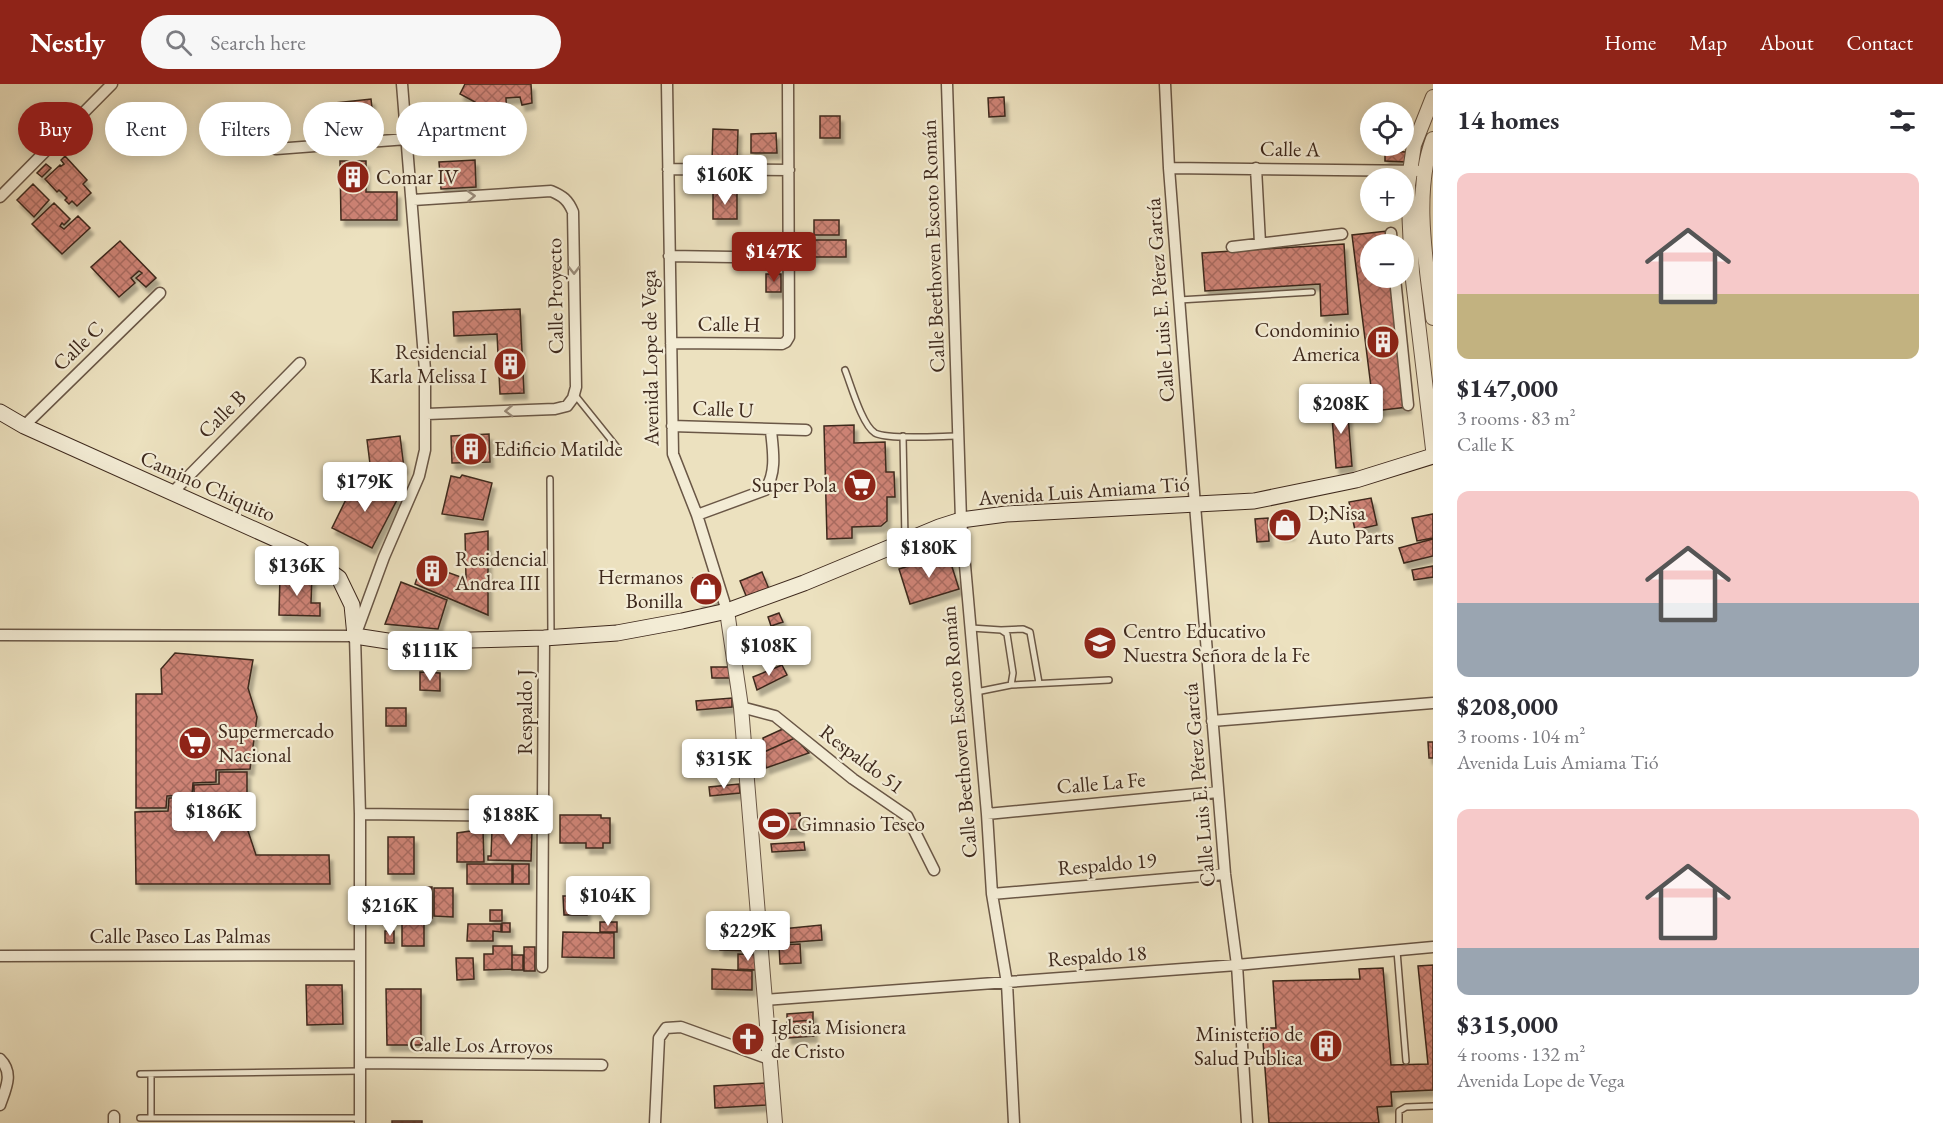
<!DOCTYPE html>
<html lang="en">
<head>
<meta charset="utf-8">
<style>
	:root { --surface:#fff; --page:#f7f7f7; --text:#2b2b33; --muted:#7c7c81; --accent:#8f2418 }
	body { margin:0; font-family:"EB Garamond",serif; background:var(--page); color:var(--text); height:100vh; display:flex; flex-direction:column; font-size:22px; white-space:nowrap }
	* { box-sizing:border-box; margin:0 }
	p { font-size:20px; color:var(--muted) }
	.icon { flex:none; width:33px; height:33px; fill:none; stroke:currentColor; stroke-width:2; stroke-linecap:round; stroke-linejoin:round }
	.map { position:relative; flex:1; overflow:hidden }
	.details { display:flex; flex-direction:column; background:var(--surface); width:510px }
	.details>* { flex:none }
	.hud { position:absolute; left:18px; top:18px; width:570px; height:54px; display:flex; gap:12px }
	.buttons { position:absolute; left:1360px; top:18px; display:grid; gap:12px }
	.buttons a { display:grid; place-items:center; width:54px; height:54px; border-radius:50%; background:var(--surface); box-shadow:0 3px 15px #0003; font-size:30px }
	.price { position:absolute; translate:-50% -51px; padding:0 14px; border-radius:6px; background:#fff; color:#222; font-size:20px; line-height:39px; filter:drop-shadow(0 2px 3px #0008) }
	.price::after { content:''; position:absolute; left:50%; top:36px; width:18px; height:14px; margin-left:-9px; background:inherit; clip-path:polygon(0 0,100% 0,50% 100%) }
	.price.current { background:var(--accent); color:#fff }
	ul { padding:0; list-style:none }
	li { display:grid; align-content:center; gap:12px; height:318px; padding:0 24px }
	li span { display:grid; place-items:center; height:186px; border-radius:12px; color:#555 }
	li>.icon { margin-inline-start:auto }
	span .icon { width:108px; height:108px; fill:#fffc; stroke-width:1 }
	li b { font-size:26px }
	h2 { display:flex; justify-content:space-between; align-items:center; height:72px; padding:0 24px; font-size:26px }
	.pill { padding:0 21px; border-radius:27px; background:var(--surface); box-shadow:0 3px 15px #0003; font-size:21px; line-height:54px }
	.pill.current { background:var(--accent); color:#fff }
	header { display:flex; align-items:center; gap:36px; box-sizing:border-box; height:84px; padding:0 30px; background:var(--accent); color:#fff }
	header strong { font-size:28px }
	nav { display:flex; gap:33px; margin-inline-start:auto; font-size:21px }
	.search { width:420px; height:54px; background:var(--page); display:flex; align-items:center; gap:15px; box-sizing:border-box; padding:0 21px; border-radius:33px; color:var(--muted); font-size:22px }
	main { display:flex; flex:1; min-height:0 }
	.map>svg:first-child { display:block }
	.building { fill:url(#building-cross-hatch); stroke:#3e291d; stroke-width:1.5; filter:url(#shadow) }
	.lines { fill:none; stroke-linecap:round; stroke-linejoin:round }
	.service-casing { stroke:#6a5746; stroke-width:8 }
	.minor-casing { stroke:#6a5746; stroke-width:13 }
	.tertiary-casing { stroke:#6a5746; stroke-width:16 }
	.secondary-casing { stroke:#3e291d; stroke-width:17 }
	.service { stroke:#f3ecd5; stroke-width:5 }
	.minor { stroke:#f3ecd5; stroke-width:10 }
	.tertiary { stroke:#f3ecd5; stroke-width:14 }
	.secondary { stroke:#f3ecd5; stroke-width:15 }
	.oneway { stroke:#988a79 }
	.labels { text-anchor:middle; stroke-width:4.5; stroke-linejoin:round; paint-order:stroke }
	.street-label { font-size:21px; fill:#3e291d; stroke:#f3ecd5 }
	.poi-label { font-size:21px; fill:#3e291d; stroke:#f3ecd5; text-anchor:start }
</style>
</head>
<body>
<header>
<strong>Nestly</strong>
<div class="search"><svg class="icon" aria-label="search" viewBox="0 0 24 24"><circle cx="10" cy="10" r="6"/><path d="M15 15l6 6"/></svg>Search here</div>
<nav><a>Home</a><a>Map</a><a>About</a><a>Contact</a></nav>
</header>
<main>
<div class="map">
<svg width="1433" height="1039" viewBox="0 0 1433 1039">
	<defs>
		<pattern id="building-cross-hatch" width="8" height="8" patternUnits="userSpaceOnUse" patternTransform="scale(1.5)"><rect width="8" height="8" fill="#cd8375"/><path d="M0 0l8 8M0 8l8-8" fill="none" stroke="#a86b5f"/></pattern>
		<filter id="shadow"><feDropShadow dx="3.5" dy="6" stdDeviation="1.5" flood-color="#0004"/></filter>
	</defs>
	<rect width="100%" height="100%" fill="#ece1bf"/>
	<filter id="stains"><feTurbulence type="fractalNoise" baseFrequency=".00333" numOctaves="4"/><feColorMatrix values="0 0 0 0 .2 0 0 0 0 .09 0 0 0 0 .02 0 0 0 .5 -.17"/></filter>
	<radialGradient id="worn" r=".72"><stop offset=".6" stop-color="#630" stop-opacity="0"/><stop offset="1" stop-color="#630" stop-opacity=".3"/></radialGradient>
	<path class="building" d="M465,0h66l1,19 -10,2 -2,-8 -14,1 1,27h5l1,9 -35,3 -3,-35 -15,-8z
		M1004,13l1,19 -16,1 -1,-19z
		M371,15l4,35 -45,5 -4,-35z
		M820,32h20v22h-20z
		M713,45l25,1 -1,32 -25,-1z
		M776,49l1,20h-26v-19z
		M1385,67l21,1v10l-21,-1z
		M65,72l22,24 -4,4 8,9 -14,13 -5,-5 -3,3 -4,-4 2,-2 -8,-8 -2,2 -12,-13 15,-14 1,1 3,-2 -3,-4z
		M475,76l1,27 -35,2 -2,-27z
		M340,77h26v31h31v28h-56z
		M46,80l5,4 -9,9 -5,-4z
		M33,100l16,16 -15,17 -17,-17z
		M713,108h24v27h-24z
		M54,119l16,16 -6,6 -2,-2 -2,3 4,3 14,-13 12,12 -28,26 -30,-30z
		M814,136h25v15h-25z
		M1387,147l1,13h-17v34h21l16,129 -34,4 -22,-176z
		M810,156h36v17h-35z
		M120,157l36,37 -10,9 -10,-9 6,-5 -3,-2 -8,7 4,5 -16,14 -28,-30z
		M1344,160l4,70 -27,2 -1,-32 -115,7 -3,-38z
		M766,190h15v18h-15z
		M520,225l4,84 -24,1 -3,-60 -43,2 -1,-24z
		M1347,319l5,63 -16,2 -5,-64z
		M854,341v18l31,-1 1,30h8l1,25h-8v24l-6,5 -29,1v11l-25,1 -3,-113z
		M489,350l1,28 -38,1 -1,-27z
		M400,352l4,32 -33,4 -4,-32z
		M462,391l30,8 -9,37 -41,-6 9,-38 9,2z
		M357,393l41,21 -26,50 -40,-20z
		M1371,414l6,27 -22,5 -6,-28z
		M1288,430l3,20 -10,1 -3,-19z
		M1433,430v24l-16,3 -5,-23z
		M1268,434l1,23 -12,1 -2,-23z
		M488,447v84l-73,-31 7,-21 44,16 -1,-45z
		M1433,455v17l-29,7 -5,-15z
		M948,470l11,35 -49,15 -11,-35z
		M1433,482v11l-19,3 -2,-10z
		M762,488l7,17 -22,9 -7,-17z
		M711,489l7,26 -18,5 -7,-26z
		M280,491l32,1 -1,27h9v13l-41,-1z
		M401,498l46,18 -9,29 -53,-5z
		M779,529l4,9 -12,4 -3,-9z
		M175,569l78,7 -5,28 9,29 -7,52 -34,1v12l-23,1 -1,12 -25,1 -1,12h-30v-114h26l-1,-25z
		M782,581l5,10 -30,15 -4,-13z
		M711,583h19v11h-18z
		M420,588l20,1v18l-20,-1z
		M732,614v9l-35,3 -1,-9z
		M386,624h20v18h-20z
		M785,644l10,10 -31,14 -1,-14z
		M795,654l14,15 -43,15 -2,-16z
		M1428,658h5v16h-4z
		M219,688h28v56l9,27h73l1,29h-194l-1,-72 33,-1 1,-13h25v-13l25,-1z
		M739,700l1,9 -30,3 -1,-9z
		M800,729l1,16 -31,1v-16z
		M560,731h41v3h9v25h-7v5h-17v-5h-26z
		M477,743h5l1,3 1,32h-27v-29l20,-3z
		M492,746l40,1 -1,30 -43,-1v-4h3z
		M388,753h26v37h-26z
		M804,758l1,8 -33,2 -1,-8z
		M467,780h45v20h-45z
		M513,780h16v20h-16z
		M390,803h42v31l-42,1z
		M434,804h19v29l-19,-1z
		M563,812h23l1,19h-23z
		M490,826h12v11h-12z
		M402,837h22v25h-22z
		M600,838h17v10h-17z
		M502,839h8v9h-8z
		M468,840h33v8l-8,-1v10h-26z
		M821,841l1,15 -39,3 -1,-14z
		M385,847h9v12h-9z
		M563,848l51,1v25l-52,-1z
		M720,852l36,1 -1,14 -35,-1z
		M800,860l1,19 -21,1 -1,-19z
		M493,862h19v23l-28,1v-16h9z
		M524,863h11v24h-11z
		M738,870l19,1v15l-19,-1z
		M512,871h11v15h-11z
		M456,874h17l1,21 -17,1z
		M1433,881v125l-42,2 1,14 -15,1 2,16h-110l-7,-95h14l-3,-47 87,-2 -1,-10 24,-1 8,97 37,-1 -10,-98z
		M712,885l40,2v19l-40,-1z
		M306,901h36l1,39 -36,1z
		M386,905h35v56h-34z
		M813,928v8l-26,2v-8z
		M813,936l1,16 -26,2 -1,-16z
		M743,948l13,5 -3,9 -13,-4z
		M765,999l1,22 -51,3 -1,-22z
		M392,1037h30v2h-30z"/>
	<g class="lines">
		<g class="service-casing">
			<path id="service" d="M1179,216l133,-8
				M845,286c6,15 17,55 30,63 12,7 67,3 83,3
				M575,311l41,51
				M903,352l2,103
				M550,395l1,157
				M971,544l30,2 6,4 6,39 -2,12 -35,7
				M1001,546l22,-1 7,3 9,51
				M1011,601l98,-5
				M1397,867l9,110
				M140,990l220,-3
				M151,990v44
				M140,1034h220
				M1399,1039v-12l7,-4 27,-1"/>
		</g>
		<g class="minor-casing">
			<path id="minor" d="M667,0l6,370 24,61 30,96
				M947,0l14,436 26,294 5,80 15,89 7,140
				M1165,0l4,84 26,337 30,369 12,91 10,158
				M276,65l131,-10
				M1169,84l256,3
				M1256,84l4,75
				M668,85l121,1
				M0,113l112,-113
				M413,116l138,-9c12,5 17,9 22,21l3,175 -3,11 -6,8 -12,3 -128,5
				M1391,149l1,11
				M1232,163l110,-13
				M669,172l120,2
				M1395,194l13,127
				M671,259l111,1 4,-2 3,-5 -1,-253
				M24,342l136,-133
				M672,342l134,4
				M172,409l128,-130
				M697,431l68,-25c12,-17 8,-40 6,-59
				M0,551l355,1
				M741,623l34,9 78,63 54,37 27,54
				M1212,637l221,-18
				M360,730l184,2
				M987,730l231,-22
				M992,810l233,-20
				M0,872l360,-1
				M542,883l2,-329
				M764,916l473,-35 196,-18
				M0,975c14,14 6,29 0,46
				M360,979l242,2
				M114,1039v-7
				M360,1039v-309l-5,-178 29,-79 35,-81 6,-26v-80l-23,-286
				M655,1039l4,-85 7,-10 15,-1 88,32"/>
		</g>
		<g class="tertiary-casing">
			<path id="tertiary" d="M1433,13l-19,48 -6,40 4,87 21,177
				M1433,55c-20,53 -7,124 0,179
				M727,527l14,96 34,416"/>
		</g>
		<g class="secondary-casing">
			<path id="secondary" d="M0,328l24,14 276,124 39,28 13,27 3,31 39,6 150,-4 73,-5 65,-12 45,-10 77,-28 135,-56 22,-7 45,-6 248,-13 102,-21 77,-24"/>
		</g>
		<use href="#service" class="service"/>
		<use href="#minor" class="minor"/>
		<use href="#tertiary" class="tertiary"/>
		<use href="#secondary" class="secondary"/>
	</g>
	<defs><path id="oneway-chevron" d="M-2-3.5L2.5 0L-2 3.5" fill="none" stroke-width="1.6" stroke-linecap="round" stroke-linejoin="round" transform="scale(1.5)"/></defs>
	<g class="oneway">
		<use href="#oneway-chevron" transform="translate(471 112) rotate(-3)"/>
		<use href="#oneway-chevron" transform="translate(574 186) rotate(89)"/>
		<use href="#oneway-chevron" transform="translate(509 327) rotate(178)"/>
	</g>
	<defs>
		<g id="building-disc" transform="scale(1.725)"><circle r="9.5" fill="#8f2418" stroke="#f3ecd5"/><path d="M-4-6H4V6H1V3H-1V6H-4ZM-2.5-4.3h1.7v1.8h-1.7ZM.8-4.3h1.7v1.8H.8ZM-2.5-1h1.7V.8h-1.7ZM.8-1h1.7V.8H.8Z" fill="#fff"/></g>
		<g id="supermarket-disc" transform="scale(1.725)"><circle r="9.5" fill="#8f2418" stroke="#f3ecd5"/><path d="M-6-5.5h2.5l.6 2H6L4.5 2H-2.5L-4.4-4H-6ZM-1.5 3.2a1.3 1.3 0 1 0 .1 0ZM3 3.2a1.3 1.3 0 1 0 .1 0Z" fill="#fff"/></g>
		<g id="shop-disc" transform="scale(1.725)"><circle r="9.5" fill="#8f2418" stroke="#f3ecd5"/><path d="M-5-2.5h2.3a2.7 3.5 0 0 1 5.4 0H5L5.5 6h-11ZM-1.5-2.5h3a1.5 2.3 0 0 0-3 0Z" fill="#fff"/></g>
		<g id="school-disc" transform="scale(1.725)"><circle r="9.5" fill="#8f2418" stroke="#f3ecd5"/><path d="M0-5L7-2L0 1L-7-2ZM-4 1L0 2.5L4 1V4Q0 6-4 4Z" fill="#fff"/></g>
		<g id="stadium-disc" transform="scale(1.725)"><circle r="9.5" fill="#8f2418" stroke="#f3ecd5"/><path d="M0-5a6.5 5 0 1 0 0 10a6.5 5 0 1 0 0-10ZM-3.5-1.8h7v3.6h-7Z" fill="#fff"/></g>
		<g id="church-disc" transform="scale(1.725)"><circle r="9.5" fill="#8f2418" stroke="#f3ecd5"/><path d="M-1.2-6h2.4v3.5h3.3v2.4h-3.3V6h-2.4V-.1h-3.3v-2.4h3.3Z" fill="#fff"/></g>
	</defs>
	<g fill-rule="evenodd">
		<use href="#building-disc" x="353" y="93"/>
		<use href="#building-disc" x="1383" y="258"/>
		<use href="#building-disc" x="510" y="280"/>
		<use href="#building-disc" x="471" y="365"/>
		<use href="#supermarket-disc" x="860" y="401"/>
		<use href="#shop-disc" x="1285" y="441"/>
		<use href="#building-disc" x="432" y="487"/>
		<use href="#shop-disc" x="706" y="505"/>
		<use href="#school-disc" x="1100" y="559"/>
		<use href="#supermarket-disc" x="195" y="659"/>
		<use href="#stadium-disc" x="774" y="740"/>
		<use href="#church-disc" x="748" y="955"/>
		<use href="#building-disc" x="1326" y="962"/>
	</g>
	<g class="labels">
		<g class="street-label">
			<text transform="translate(1290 65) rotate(1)" y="7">Calle A</text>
			<text transform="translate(933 162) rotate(-92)" y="7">Calle Beethoven Escoto Román</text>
			<text transform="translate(555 212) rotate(-91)" y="7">Calle Proyecto</text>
			<text transform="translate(1160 216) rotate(-94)" y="7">Calle Luis E. Pérez García</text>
			<text transform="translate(729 240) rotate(1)" y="7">Calle H</text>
			<text transform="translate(78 262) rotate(-44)" y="7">Calle C</text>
			<text transform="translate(650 274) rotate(-91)" y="7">Avenida Lope de Vega</text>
			<text transform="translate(723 325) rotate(3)" y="7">Calle U</text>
			<text transform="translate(222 330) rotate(-45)" y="7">Calle B</text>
			<text transform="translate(208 402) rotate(24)" y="7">Camino Chiquito</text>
			<text transform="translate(1084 407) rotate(-4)" y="7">Avenida Luis Amiama Tió</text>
			<text transform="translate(525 628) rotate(-90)" y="7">Respaldo J</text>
			<text transform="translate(959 648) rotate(-95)" y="7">Calle Beethoven Escoto Román</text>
			<text transform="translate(862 675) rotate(37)" y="7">Respaldo 51</text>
			<text transform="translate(1101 699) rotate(-5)" y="7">Calle La Fe</text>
			<text transform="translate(1199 701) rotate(-95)" y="7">Calle Luis E. Pérez García</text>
			<text transform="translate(1107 780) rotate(-5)" y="7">Respaldo 19</text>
			<text x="180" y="859">Calle Paseo Las Palmas</text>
			<text transform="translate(1097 872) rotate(-4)" y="7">Respaldo 18</text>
			<text transform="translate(481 961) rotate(1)" y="7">Calle Los Arroyos</text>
		</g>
		<g class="poi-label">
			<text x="376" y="100">Comar IV</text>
			<text x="1360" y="253" text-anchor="end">Condominio<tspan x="1360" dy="24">America</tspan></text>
			<text x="487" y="275" text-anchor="end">Residencial<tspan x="487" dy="24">Karla Melissa I</tspan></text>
			<text x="494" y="372">Edificio Matilde</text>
			<text x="837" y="408" text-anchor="end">Super Pola</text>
			<text x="1308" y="436">D;Nisa<tspan x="1308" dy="24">Auto Parts</tspan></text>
			<text x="455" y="482">Residencial<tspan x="455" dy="24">Andrea III</tspan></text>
			<text x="683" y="500" text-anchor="end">Hermanos<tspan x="683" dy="24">Bonilla</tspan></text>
			<text x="1123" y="554">Centro Educativo<tspan x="1123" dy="24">Nuestra Señora de la Fe</tspan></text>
			<text x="218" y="654">Supermercado<tspan x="218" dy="24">Nacional</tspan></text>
			<text x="797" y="747">Gimnasio Teseo</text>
			<text x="771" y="950">Iglesia Misionera<tspan x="771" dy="24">de Cristo</tspan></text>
			<text x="1303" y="957" text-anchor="end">Ministerio de<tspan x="1303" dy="24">Salud Publica</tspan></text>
		</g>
	</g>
	<rect width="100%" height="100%" filter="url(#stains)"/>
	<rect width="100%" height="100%" fill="url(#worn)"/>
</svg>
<div class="buttons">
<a><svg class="icon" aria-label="locate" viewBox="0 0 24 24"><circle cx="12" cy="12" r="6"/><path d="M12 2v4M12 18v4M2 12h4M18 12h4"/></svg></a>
<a>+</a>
<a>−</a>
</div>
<b class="price" style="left:725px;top:122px">$160K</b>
<b class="price current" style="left:774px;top:199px">$147K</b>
<b class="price" style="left:1341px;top:351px">$208K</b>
<b class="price" style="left:365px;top:429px">$179K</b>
<b class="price" style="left:929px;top:495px">$180K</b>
<b class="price" style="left:297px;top:513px">$136K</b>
<b class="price" style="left:769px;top:593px">$108K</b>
<b class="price" style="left:430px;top:598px">$111K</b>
<b class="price" style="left:724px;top:706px">$315K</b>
<b class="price" style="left:214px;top:759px">$186K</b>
<b class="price" style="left:511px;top:762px">$188K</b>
<b class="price" style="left:608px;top:843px">$104K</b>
<b class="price" style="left:390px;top:853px">$216K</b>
<b class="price" style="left:748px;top:878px">$229K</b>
<div class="hud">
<a class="pill current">Buy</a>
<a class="pill">Rent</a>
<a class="pill">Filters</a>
<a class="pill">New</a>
<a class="pill">Apartment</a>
</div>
</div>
<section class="details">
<h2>14 homes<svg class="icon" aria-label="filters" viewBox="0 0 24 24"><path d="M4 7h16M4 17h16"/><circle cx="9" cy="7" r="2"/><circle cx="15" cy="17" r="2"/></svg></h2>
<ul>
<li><span style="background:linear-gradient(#f6c9c9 65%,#c2b280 0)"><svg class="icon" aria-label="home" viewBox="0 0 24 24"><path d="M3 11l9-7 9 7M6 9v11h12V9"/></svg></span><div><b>$147,000</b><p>3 rooms · 83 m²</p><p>Calle K</p></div></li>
<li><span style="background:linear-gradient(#f6c9c9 60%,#9aa5b1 0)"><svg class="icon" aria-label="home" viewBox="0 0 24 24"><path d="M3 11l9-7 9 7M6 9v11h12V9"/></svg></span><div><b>$208,000</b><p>3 rooms · 104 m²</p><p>Avenida Luis Amiama Tió</p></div></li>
<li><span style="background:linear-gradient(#f6c9c9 75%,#9aa5b1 0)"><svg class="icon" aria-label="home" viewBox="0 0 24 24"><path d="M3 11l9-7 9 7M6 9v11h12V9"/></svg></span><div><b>$315,000</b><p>4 rooms · 132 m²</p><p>Avenida Lope de Vega</p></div></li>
</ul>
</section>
</main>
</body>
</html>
